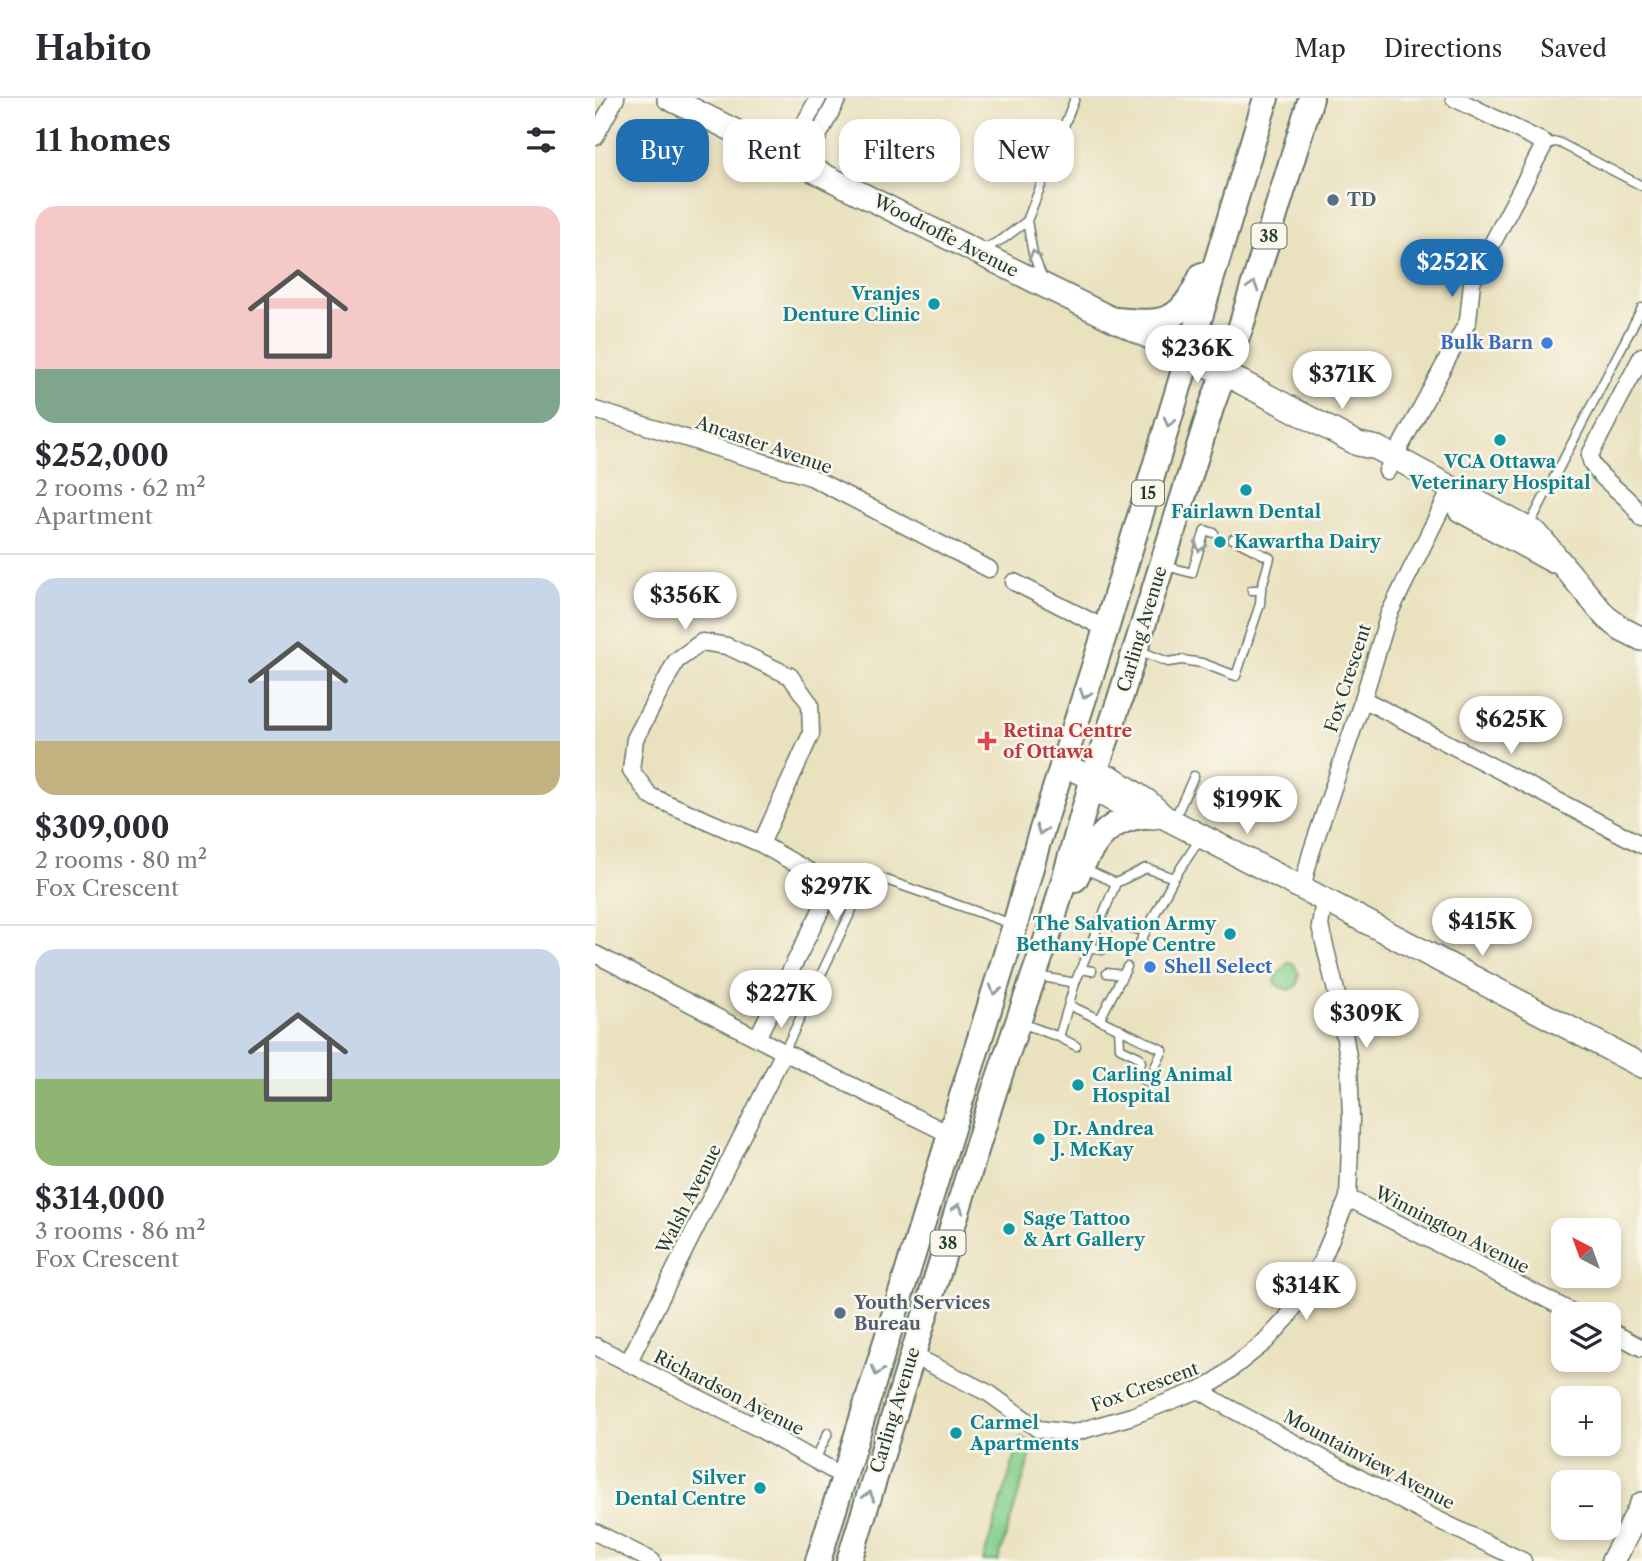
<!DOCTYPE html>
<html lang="en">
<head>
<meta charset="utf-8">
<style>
	:root { --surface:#fff; --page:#f7f7f7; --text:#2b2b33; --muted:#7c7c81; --line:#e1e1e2; --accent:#1f6fb2 }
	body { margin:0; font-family:"Libre Caslon Text",serif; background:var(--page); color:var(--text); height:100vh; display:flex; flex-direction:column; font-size:26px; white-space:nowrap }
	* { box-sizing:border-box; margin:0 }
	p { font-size:23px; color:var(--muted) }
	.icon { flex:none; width:38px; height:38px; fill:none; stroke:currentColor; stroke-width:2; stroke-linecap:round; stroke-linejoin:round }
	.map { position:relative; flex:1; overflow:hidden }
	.sheet { display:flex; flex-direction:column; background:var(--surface); width:595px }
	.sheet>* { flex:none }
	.guide { position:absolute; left:21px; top:21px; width:665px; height:63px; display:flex; gap:14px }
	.needle { width:46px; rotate:319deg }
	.controls { position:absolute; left:956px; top:1120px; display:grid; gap:14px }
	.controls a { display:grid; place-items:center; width:70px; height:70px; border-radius:14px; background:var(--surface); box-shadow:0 4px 10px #0003; font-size:35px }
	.price { position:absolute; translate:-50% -60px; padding:0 16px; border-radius:24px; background:#fff; color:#222; font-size:23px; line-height:46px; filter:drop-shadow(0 2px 4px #0008) }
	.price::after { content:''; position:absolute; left:50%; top:42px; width:21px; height:16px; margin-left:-10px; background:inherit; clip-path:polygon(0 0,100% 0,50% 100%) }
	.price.on { background:var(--accent); color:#fff }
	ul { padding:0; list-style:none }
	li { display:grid; align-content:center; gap:14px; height:371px; padding:0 35px }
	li+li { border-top:2px solid var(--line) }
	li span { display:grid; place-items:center; height:217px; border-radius:21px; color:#555 }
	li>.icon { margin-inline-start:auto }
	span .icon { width:126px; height:126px; fill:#fffc; stroke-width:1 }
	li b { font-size:30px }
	h2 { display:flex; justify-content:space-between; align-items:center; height:84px; padding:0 35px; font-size:30px }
	.pill { padding:0 24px; border-radius:21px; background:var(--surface); box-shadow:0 4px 10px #0003; font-size:24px; line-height:63px }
	.pill.on { background:var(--accent); color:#fff }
	header { display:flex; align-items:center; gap:42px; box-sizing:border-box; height:98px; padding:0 35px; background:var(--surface); border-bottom:2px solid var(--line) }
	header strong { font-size:33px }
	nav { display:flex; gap:38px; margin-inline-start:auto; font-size:24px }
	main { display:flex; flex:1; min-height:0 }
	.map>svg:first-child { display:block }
	.green { fill:#86cf8b; stroke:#528660; stroke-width:2 }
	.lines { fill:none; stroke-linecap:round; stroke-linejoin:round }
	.lane-casing { stroke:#667665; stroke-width:11 }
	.street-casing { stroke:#667665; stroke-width:19 }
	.secondary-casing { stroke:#667665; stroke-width:26 }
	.primary-casing { stroke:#667665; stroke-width:28 }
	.lane { stroke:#fff; stroke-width:8 }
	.street { stroke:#fff; stroke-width:16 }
	.secondary { stroke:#fff; stroke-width:23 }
	.primary { stroke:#fff; stroke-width:24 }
	.oneway { stroke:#8f9e9a }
	.service-dot { fill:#5c6f8a; stroke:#fbf7ec; stroke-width:2.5 }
	.culture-dot { fill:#0f9aa8; stroke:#fbf7ec; stroke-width:2.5 }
	.shop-dot { fill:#3f7fe0; stroke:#fbf7ec; stroke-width:2.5 }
	.health-dot { fill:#e0444e; stroke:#fbf7ec; stroke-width:2.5 }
	.labels { text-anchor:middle; stroke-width:5; stroke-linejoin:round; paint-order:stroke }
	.shield { fill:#fbf7ec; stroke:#61756b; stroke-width:2 }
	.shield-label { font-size:16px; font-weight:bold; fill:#1f3d34 }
	.service-label { font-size:18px; font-weight:bold; fill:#4e5e75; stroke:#fbf7ec; text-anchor:start }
	.street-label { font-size:18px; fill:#1f3d34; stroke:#fbf7ec }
	.culture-label { font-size:18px; font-weight:bold; fill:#0d838f; stroke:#fbf7ec; text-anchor:start }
	.shop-label { font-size:18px; font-weight:bold; fill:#366cbe; stroke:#fbf7ec; text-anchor:end }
	.health-label { font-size:18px; font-weight:bold; fill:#be3a42; stroke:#fbf7ec; text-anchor:start }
</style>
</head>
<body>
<header>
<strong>Habito</strong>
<nav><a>Map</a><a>Directions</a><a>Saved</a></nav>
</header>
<main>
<section class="sheet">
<h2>11 homes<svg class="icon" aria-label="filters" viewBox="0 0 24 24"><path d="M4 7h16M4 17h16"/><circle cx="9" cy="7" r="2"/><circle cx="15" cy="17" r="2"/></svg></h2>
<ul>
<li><span style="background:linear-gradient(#f6c9c9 75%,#7fa58c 0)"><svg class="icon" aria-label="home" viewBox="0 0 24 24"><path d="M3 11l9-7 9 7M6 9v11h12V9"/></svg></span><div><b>$252,000</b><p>2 rooms · 62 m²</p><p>Apartment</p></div></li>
<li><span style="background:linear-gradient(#c9d6e8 75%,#c2b280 0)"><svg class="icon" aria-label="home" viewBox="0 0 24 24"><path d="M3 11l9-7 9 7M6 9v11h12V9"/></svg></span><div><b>$309,000</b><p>2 rooms · 80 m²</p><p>Fox Crescent</p></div></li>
<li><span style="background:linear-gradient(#c9d6e8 60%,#8fb573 0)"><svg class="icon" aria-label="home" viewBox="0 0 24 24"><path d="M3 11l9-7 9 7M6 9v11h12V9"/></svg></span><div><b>$314,000</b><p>3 rooms · 86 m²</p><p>Fox Crescent</p></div></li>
</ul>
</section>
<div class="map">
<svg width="1047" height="1463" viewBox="0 0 1047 1463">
	<rect width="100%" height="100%" fill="#fbf7ec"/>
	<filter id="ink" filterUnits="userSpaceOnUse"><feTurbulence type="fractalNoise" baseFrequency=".0143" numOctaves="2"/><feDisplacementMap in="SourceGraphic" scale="14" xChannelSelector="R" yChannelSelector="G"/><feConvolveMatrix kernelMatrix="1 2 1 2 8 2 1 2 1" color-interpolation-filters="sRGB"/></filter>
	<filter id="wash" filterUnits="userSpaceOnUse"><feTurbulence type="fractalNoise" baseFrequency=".00686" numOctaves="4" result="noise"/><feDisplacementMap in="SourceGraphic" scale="28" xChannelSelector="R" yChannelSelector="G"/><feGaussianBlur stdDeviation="1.57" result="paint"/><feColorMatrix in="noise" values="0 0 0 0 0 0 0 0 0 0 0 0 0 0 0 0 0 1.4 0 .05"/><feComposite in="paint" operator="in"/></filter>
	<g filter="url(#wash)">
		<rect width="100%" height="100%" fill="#eae1bf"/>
		<path class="green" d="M693,865h5l6,11 -2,11 -7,5 -12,-4 -3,-4 2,-7z
			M426,1339l13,7 -36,117h-15z"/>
	</g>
	<g filter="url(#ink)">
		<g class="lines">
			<g class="lane-casing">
				<path id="lane" d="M950,45l13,-1 84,44
					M432,123l6,33 10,25
					M387,152l21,-11 24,-18 48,-123
					M933,430l114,-220
					M638,441l37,19 -9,32h-9
					M571,468l26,7 13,-43 9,3
					M543,552l30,12 14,-2 20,3 34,13 24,-72 1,-14
					M579,722l20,-44
					M521,785l30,-15 28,10 26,-39
					M505,826l14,2
					M535,830l16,3
					M495,849l12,3
					M542,850l37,-70
					M486,871l11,2
					M512,875l16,2
					M443,878l37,7 41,-100 -33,-15
					M474,907l94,45 -15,32 -21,-10
					M505,921l27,-52
					M426,925l38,14 16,-54
					M524,930l1,20 19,9 2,5 -5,15
					M464,939l17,9
					M189,954l85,-178 143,50
					M156,1327l10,-18
					M220,1362l13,-27"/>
			</g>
			<g class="street-casing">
				<path id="street" d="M0,39l21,-39
					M192,59l31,-59
					M208,67l35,-67
					M1047,258l-52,99c-1,16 28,34 39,46 5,5 9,12 13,18
					M0,312l216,67 178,92
					M792,373l81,-150 4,-39 73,-139 -91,-45
					M419,484l92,47
					M768,601l279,146
					M707,790l9,-35 52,-154 26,-85 62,-125
					M0,856l189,98 167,83
					M162,940l71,-142 -2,-15 -65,-37 -111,-48 -19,-26 4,-31 41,-78 26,-19 25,4 63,30 20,28 1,30 -50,110
					M753,1100l228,116
					M1013,1232l34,18
					M0,1248l161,81 88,50
					M317,1257l78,39 48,35 35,4 59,-17 67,-26 17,-9 49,-39 22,-24 35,-58 26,-62 3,-79 -2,-57 -11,-63 -18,-73 4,-26
					M33,1265l156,-311
					M604,1292l23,14 208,112 93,45
					M0,1434l57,29"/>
			</g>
			<g class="secondary-casing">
				<path id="secondary" d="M74,0l378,189 194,95 117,62 19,4 160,86 69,83 16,12 20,10
					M865,412l93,51
					M467,667l31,13h19l36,24 16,15 138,71 340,178
					M498,680l13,18 38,20 10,1
					M1018,1463l29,-57"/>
			</g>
			<g class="primary-casing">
				<path id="primary" d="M521,222c50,5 64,3 86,-45
					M480,781c16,-32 30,-60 69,-63
					M223,1463l197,-636 23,-83 68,-213 160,-531
					M254,1463l145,-469 57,-166 42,-148 26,-76 93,-297 29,-79 70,-228"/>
			</g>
			<use href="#lane" class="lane"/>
			<use href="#street" class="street"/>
			<use href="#secondary" class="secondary"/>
			<use href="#primary" class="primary"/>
		</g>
		<defs><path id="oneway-chevron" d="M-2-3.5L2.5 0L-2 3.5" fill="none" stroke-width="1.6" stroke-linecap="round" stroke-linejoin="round" transform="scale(1.75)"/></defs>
		<g class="oneway">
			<use href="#oneway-chevron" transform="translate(439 157) rotate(-108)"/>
			<use href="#oneway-chevron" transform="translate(658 188) rotate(-73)"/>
			<use href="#oneway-chevron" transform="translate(574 324) rotate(107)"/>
			<use href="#oneway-chevron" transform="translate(605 449) rotate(107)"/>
			<use href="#oneway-chevron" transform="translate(490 596) rotate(108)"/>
			<use href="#oneway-chevron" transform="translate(446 732) rotate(108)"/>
			<use href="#oneway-chevron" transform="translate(400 892) rotate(107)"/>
			<use href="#oneway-chevron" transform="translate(363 1110) rotate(-73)"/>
			<use href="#oneway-chevron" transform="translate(282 1273) rotate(107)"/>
			<use href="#oneway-chevron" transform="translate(274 1398) rotate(-73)"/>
		</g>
	</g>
	<g class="service-dot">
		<circle cx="738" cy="102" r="7"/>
		<circle cx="245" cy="1215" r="7"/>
	</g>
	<g class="culture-dot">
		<circle cx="339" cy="206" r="7"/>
		<circle cx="905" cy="342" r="7"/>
		<circle cx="651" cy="392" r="7"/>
		<circle cx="625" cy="444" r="7"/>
		<circle cx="635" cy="836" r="7"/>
		<circle cx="483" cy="987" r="7"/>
		<circle cx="444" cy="1041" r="7"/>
		<circle cx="414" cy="1131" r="7"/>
		<circle cx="361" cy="1335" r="7"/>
		<circle cx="165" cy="1390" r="7"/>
	</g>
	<g class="shop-dot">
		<circle cx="952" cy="245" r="7"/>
		<circle cx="555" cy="869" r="7"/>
	</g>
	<path class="health-dot" d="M388.5 632.5h7v7h7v7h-7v7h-7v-7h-7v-7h7z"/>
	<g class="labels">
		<g class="shield">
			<rect x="656.5" y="125.5" width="35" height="25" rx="5"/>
			<rect x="537" y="382.5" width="32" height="25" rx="5"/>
			<rect x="335.5" y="1132.5" width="35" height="25" rx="5"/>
		</g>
		<g class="shield-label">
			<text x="674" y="144">38</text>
			<text x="553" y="401">15</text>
			<text x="353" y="1151">38</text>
		</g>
		<g class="service-label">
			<text x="752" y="108">TD</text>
			<text x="259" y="1211">Youth Services<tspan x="259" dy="21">Bureau</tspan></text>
		</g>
		<g class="street-label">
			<text transform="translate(351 138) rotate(27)" y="6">Woodroffe Avenue</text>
			<text transform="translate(169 347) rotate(19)" y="6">Ancaster Avenue</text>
			<text transform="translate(547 531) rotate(-73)" y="6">Carling Avenue</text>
			<text transform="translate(753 580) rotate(-72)" y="6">Fox Crescent</text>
			<text transform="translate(94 1101) rotate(-63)" y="6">Walsh Avenue</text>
			<text transform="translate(857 1132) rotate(27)" y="6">Winnington Avenue</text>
			<text transform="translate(550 1289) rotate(-20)" y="6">Fox Crescent</text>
			<text transform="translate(134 1295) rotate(27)" y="6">Richardson Avenue</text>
			<text transform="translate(300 1312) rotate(-73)" y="6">Carling Avenue</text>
			<text transform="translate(774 1362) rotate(28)" y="6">Mountainview Avenue</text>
		</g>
		<g class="culture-label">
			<text x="325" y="202" text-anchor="end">Vranjes<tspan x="325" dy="21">Denture Clinic</tspan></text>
			<text x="905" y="370" text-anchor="middle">VCA Ottawa<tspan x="905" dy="21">Veterinary Hospital</tspan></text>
			<text x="651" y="420" text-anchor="middle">Fairlawn Dental</text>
			<text x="639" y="450">Kawartha Dairy</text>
			<text x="621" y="832" text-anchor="end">The Salvation Army<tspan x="621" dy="21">Bethany Hope Centre</tspan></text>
			<text x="497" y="983">Carling Animal<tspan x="497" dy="21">Hospital</tspan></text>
			<text x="458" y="1037">Dr. Andrea<tspan x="458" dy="21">J. McKay</tspan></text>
			<text x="428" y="1127">Sage Tattoo<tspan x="428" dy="21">&amp; Art Gallery</tspan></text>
			<text x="375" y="1331">Carmel<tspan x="375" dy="21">Apartments</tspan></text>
			<text x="151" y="1386" text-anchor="end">Silver<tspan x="151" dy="21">Dental Centre</tspan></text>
		</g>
		<g class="shop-label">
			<text x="938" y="251">Bulk Barn</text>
			<text x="569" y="875" text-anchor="start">Shell Select</text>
		</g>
		<g class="health-label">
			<text x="408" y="639">Retina Centre<tspan x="408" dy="21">of Ottawa</tspan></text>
		</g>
	</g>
</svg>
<div class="controls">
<a><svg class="needle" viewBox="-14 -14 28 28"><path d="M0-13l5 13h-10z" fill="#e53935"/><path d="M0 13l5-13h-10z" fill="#7c7c81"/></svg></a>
<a><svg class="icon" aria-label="layers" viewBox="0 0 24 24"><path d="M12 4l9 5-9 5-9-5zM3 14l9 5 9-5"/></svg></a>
<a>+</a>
<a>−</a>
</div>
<b class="price on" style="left:857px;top:201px">$252K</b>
<b class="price" style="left:602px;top:287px">$236K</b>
<b class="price" style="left:747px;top:313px">$371K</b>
<b class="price" style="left:90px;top:534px">$356K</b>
<b class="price" style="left:916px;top:658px">$625K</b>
<b class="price" style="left:652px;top:738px">$199K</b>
<b class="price" style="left:241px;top:825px">$297K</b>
<b class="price" style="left:887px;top:860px">$415K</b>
<b class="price" style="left:186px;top:932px">$227K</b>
<b class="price" style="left:771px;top:952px">$309K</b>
<b class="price" style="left:711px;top:1224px">$314K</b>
<div class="guide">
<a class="pill on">Buy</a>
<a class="pill">Rent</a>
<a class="pill">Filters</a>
<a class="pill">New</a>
</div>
</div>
</main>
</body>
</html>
